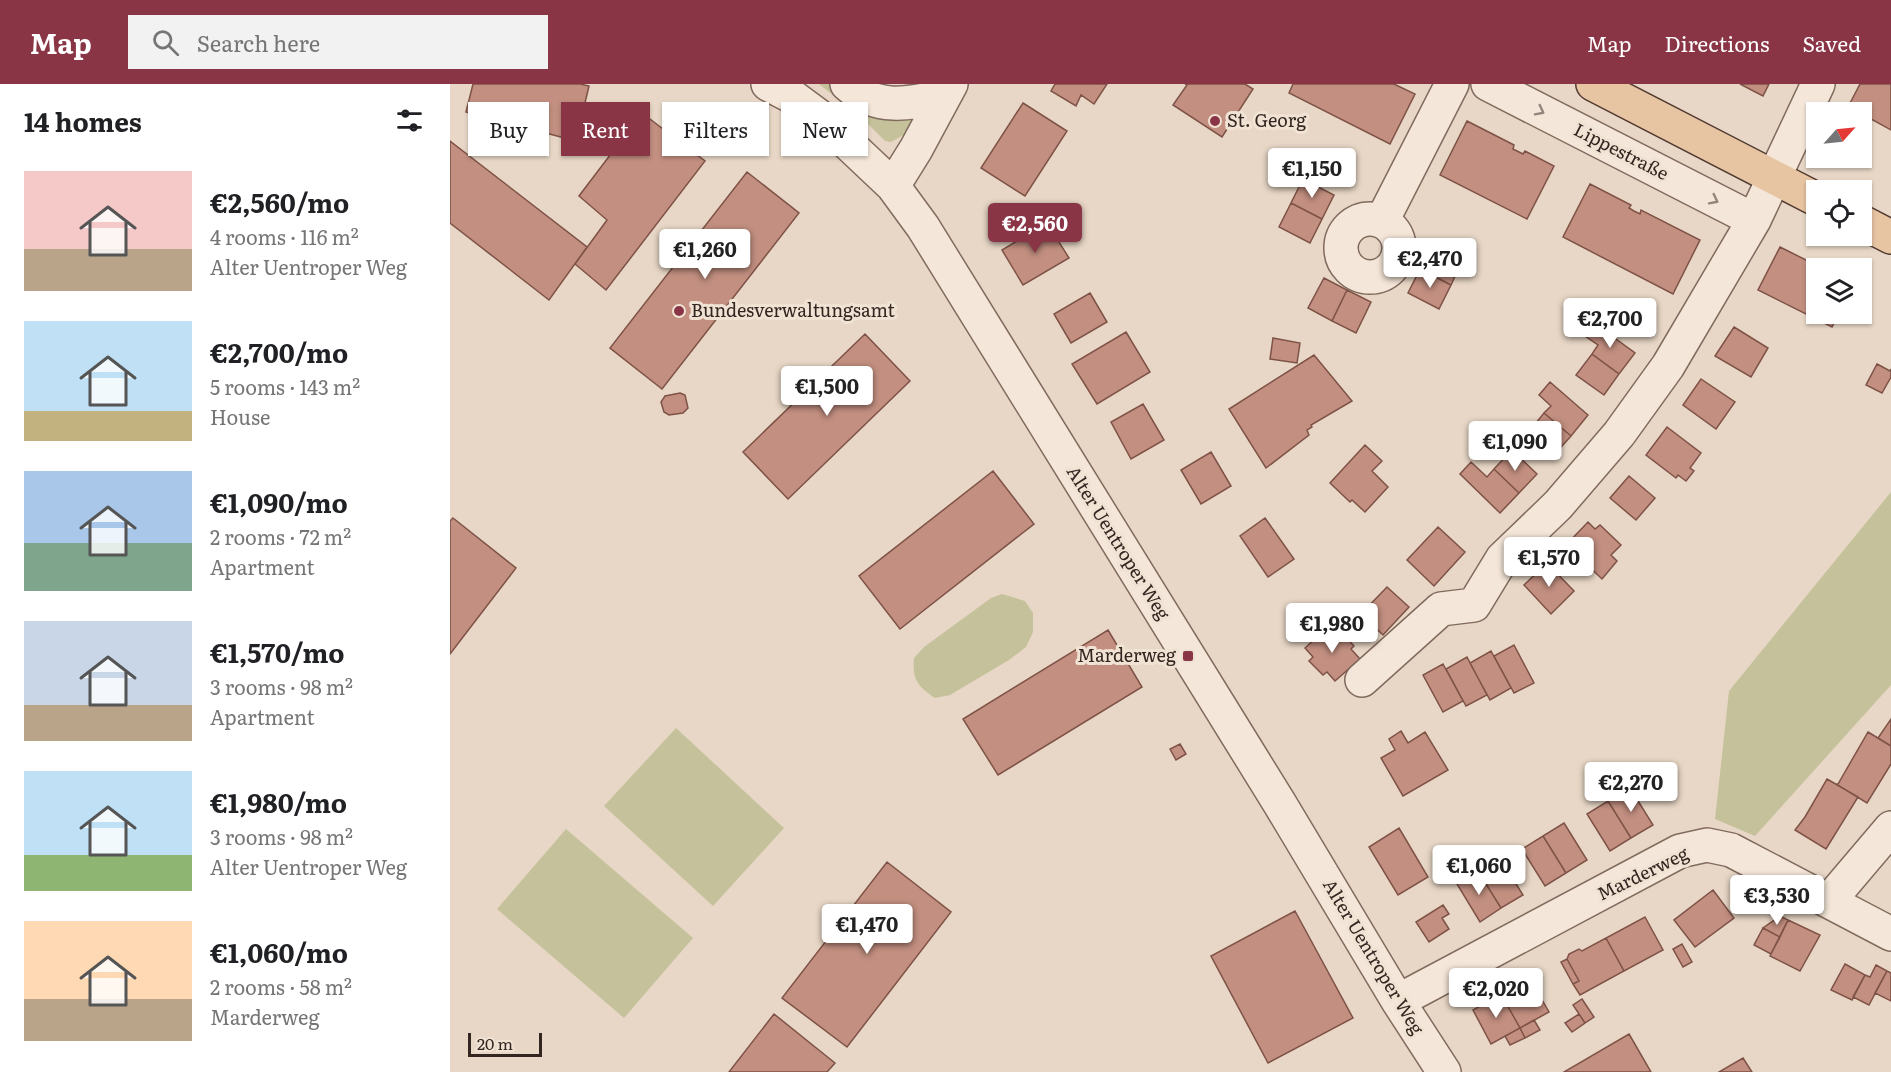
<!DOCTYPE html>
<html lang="en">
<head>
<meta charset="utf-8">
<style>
	:root { --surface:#fff; --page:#f2f2f2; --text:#202124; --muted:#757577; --accent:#893546 }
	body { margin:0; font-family:Literata,serif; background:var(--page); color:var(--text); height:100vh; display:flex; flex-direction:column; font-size:22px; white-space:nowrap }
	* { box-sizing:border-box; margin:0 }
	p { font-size:20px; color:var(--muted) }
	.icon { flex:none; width:33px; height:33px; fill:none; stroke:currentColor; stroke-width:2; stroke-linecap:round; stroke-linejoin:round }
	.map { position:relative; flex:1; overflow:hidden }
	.panel { display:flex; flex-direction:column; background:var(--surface); width:450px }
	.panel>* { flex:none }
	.banner { position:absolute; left:18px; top:18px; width:570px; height:54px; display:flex; gap:12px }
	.needle { width:39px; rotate:63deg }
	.fabs { position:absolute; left:1356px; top:18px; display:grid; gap:12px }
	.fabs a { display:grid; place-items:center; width:66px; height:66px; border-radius:0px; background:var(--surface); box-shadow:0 2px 4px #0004; font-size:30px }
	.scale { position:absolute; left:18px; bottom:15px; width:74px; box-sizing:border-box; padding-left:6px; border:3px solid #332520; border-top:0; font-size:16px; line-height:21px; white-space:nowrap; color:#332520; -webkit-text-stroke:4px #f1e3d4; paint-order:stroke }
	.price { position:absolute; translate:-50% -51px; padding:0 14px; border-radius:6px; background:#fff; color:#222; font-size:20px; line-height:39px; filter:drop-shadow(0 2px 3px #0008) }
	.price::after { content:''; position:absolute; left:50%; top:36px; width:18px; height:14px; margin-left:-9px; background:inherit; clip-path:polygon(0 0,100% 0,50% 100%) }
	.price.on { background:var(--accent); color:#fff }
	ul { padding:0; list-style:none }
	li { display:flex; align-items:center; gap:18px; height:150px; padding:0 24px }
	li span { display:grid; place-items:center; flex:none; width:168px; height:120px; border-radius:0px; color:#555 }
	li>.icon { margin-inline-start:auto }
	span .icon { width:72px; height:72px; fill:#fffc; stroke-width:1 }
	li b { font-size:26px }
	h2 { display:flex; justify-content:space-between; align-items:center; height:72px; padding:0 24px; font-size:26px }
	.chip { padding:0 21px; border-radius:0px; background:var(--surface); box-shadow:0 2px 4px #0004; font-size:21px; line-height:54px }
	.chip.on { background:var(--accent); color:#fff }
	header { display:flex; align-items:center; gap:36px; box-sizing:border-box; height:84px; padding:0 30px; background:var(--accent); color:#fff }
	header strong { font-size:28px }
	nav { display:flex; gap:33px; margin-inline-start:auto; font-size:21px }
	.search { width:420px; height:54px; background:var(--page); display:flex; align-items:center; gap:15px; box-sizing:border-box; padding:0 21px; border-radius:0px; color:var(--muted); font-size:22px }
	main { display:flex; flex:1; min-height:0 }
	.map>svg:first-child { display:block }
	.green { fill:#c5c29b }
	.building { fill:#c28f80; stroke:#7e5246; stroke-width:1.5 }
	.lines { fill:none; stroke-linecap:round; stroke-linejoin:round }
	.minor-casing { stroke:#816a5e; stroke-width:36 }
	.major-casing { stroke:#503a31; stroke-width:36 }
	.minor { stroke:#f4e6d8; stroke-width:33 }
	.major { stroke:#e7c4a2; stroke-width:33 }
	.oneway { stroke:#94867c }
	.poi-dot { fill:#893546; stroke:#f1e3d4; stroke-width:2 }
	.labels { text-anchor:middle; stroke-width:6; stroke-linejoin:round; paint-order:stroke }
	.poi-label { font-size:18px; fill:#332520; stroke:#f1e3d4; text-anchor:start }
	.street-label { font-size:18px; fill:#332520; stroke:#f1e3d4 }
</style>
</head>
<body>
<header>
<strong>Map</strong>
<div class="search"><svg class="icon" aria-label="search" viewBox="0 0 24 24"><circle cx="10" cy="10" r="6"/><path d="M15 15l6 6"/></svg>Search here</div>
<nav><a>Map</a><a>Directions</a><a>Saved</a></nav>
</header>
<main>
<section class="panel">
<h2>14 homes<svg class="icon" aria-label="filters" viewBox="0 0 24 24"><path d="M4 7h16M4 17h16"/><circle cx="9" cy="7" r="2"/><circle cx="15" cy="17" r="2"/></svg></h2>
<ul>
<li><span style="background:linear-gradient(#f6c9c9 65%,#b9a48a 0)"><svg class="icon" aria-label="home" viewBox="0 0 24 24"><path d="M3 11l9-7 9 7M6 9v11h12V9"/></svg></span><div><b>€2,560/mo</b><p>4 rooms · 116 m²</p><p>Alter Uentroper Weg</p></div></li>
<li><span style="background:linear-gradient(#bfe0f5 75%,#c2b280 0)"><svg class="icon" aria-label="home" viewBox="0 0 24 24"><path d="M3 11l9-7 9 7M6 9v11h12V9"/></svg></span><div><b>€2,700/mo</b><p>5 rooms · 143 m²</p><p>House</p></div></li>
<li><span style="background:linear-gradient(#a9c7e8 60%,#7fa58c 0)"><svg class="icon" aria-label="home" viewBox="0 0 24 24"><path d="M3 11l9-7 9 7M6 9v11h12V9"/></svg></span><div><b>€1,090/mo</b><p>2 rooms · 72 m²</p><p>Apartment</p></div></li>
<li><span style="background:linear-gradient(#c9d6e8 70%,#b9a48a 0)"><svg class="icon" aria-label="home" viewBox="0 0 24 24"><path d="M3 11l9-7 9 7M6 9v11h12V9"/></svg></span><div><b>€1,570/mo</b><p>3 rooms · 98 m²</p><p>Apartment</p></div></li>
<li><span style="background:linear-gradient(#bfe0f5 70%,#8fb573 0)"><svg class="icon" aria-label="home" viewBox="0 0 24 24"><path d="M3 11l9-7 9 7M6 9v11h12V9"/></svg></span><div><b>€1,980/mo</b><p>3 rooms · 98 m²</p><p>Alter Uentroper Weg</p></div></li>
<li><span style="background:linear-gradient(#ffd9b3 65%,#b9a48a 0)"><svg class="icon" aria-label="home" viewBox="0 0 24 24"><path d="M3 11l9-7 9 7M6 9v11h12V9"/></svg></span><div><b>€1,060/mo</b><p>2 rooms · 58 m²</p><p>Marderweg</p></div></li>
</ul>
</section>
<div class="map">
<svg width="1441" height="988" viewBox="0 0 1441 988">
	<rect width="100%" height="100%" fill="#e8d7c6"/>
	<path class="green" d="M369,0h12l86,30 -10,19 -16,9 -6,-1 -22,-22z
		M1441,408v193l-136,151 -40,-17 14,-128z
		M552,510l23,7 8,12v19l-7,15 -17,13 -59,35 -15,3c-17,-12 -23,-18 -21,-40l10,-11 67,-49z
		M226,644l108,100 -71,78 -109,-100z
		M116,745l127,109 -69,80 -127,-109z"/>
	<path class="building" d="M23,0h107l9,2 -13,55 -110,-29z
		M605,0h52l-13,20 -13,-9 -5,11 -25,-15z
		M735,0h60l8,5 -31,48 -49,-32 14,-20z
		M843,0h101l21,10 -25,50 -101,-51z
		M1290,0h29l-6,12z
		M1410,0h31v46l-29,-16v-2l-14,-5z
		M573,19l44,28 -42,65 -44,-28z
		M192,29l63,48 -99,129 -31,-26 32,-44 -28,-24z
		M1017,37l47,24 -1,4 10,5 2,-3 29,15 -27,53 -87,-44z
		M0,57l137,106 -38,53 -99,-77z
		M297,88l52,41 -137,176 -52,-41z
		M853,95l31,16 -12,24 -31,-16z
		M1140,100l41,21 -2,3 5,3 6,3 1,-4 59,30 -27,54 -110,-57z
		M841,119l31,16 -12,24 -31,-16z
		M597,139l22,35 -46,27 -21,-35z
		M982,162l30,15 -11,24 -31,-16z
		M1330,163l42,21h-6v46h23l-7,13 -74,-37z
		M970,185l31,16 -12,24 -31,-16z
		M874,194l23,12 -15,31 -24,-13z
		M897,206l24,12 -15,31 -24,-12z
		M640,209l17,29 -36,21 -17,-29z
		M1144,239l41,30 -16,21 -27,-20 6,-9 -13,-9z
		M1284,243l34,21 -17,29 -36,-21z
		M676,248l24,40 -53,32 -25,-40z
		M415,250l45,47 -122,118 -45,-47z
		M823,254l27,5 -3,20 -27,-4z
		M1142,270l27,20 -15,21 -28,-20z
		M864,271l38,46 -41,24 1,2 -5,3 2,5 -43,33 -37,-59z
		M1427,280l13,7 1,-2v8l-9,16 -16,-8z
		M1251,295l34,23 -19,27 -33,-24z
		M1100,298l38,33 -17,21 -27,-23 7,-7 -12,-11z
		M230,309l5,2 3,13 -5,5 -14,2 -5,-3 -3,-10 4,-6z
		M693,320l21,36 -33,19 -20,-37z
		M1094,329l27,23 -18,20 -26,-22z
		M1217,343l34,26 -11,15 4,3 -8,10 -8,-6 -2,3 -30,-23z
		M915,361l17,16 -10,10 16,16 -23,25 -13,-12 -2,2 -20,-19z
		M1062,366l25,24 -18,19 -25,-24z
		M761,368l20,34 -30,18 -20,-34z
		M1021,378l16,15 7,-8 25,24 -19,20 -40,-39z
		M543,387l41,53 -134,105 -41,-53z
		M1179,392l26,22 -19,22 -26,-22z
		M3,434l63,50 -66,86v-133z
		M815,434l29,41 -26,18 -28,-41z
		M1138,438l7,7 5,-4 21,20 -10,10 6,6 -15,18 -36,-34z
		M988,443l27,25 -31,34 -27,-26z
		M1097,479l27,28 -23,23 -27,-29z
		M937,503l22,20 -26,28 -22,-21z
		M879,542l9,9 3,-3 13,14 -3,3 9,10 -25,22 -8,-9 -4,3 -14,-14 4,-4 -8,-9z
		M658,546l34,57 -144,88 -35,-56z
		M1064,561l20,38 -20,10 -20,-37z
		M1041,567l20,37 -21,12 -20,-37z
		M1017,573l20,38 -21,11 -20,-37z
		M993,580l20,37 -20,11 -20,-37z
		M1441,635v27l-13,-8z
		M951,647l7,12 17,-11 23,38 -45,26 -22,-38 14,-8 -6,-11z
		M1418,648l23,14v18l-24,39 -31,-19h2z
		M730,660l6,10 -10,6 -6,-11z
		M1377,695l31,18 -32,52 -31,-19 10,-13z
		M1180,704l23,37 -22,13 -23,-37z
		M1158,717l23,37 -21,13 -23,-37z
		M1114,739l23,37 -21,13 -23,-37z
		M949,744l29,49 -30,18 -29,-48z
		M1093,752l23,37 -21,13 -23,-37z
		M1050,774l23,37 -22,13 -23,-37z
		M437,778l64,50 -104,135 -65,-49z
		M1028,787l23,37 -21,14 -23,-38z
		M1263,806l21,28 -39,29 -21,-27z
		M993,821l6,9 -7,4 7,11 -20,13 -13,-20z
		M845,827l58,107 -85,45 -57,-107z
		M1330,832l8,4 -8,17 -17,-9z
		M1195,833l18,33 -39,21 -18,-33z
		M1338,836l32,15 -20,36 -30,-15z
		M1313,844l17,9 -9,17 -17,-9z
		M1156,854l18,33 -44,24 -7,-11 6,-3 -12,-22 2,-5 10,-5 3,2z
		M1232,860l10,18 -9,5 -10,-18z
		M1117,875l12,22 -6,3 -12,-22z
		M1395,880l20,11 -13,25 -21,-10z
		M1426,881l11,6 -18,34 -16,-8 12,-22 5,2z
		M1437,887l4,2v28l-16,-8z
		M1080,895l19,33 -29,16 -19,-34z
		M1051,910l19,34 -29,16 -18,-34z
		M1132,915l12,18 -9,6 -12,-18z
		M324,930l61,49 -8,9h-98z
		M1129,930l6,9 -13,9 -7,-9z
		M1084,936l6,10 -15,8 -5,-10z
		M1070,944l5,10 -15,7 -5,-9z
		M1179,950l22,38h-87z
		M1293,974l9,14h-33z"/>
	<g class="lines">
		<g class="minor-casing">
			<path id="minor" d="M318,0l25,13 27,20 73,69 30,41 357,577 118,197 46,71
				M397,0c30,27 61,20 97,12
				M1038,0l266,136
				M443,102l23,-37 35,-65
				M891 164a29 29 0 1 1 58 0a29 29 0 1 1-58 0Z
				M932,137l70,-137
				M912,596l79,-71 33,-4 28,-46 56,-54 61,-71 49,-68 86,-146 64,-136
				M1379,817l62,-73
				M948,917l282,-150 27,-6 24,5 160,84"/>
		</g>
		<g class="major-casing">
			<path id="major" d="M1143,0l223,115
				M1412,138l29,15"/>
		</g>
		<use href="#minor" class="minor"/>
		<use href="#major" class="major"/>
	</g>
	<defs><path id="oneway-chevron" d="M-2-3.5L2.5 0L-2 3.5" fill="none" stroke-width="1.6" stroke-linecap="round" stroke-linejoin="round" transform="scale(1.5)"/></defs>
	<g class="oneway">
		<use href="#oneway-chevron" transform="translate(1090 27) rotate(27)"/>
		<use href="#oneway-chevron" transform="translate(1264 116) rotate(27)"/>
	</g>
	<g class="poi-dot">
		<circle cx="765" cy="37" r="6"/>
		<circle cx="229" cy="227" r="6"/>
		<rect x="732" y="566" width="12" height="12" rx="3"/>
	</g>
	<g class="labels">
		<g class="poi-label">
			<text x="777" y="43">St. Georg</text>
			<text x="241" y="233">Bundesverwaltungsamt</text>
			<text x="726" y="578" text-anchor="end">Marderweg</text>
		</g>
		<g class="street-label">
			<text transform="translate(1171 68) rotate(27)" y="6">Lippestraße</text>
			<text transform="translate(668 459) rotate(58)" y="6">Alter Uentroper Weg</text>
			<text transform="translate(1193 790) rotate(-26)" y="6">Marderweg</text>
			<text transform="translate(923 873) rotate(59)" y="6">Alter Uentroper Weg</text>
		</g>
	</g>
</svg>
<div class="fabs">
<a><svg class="needle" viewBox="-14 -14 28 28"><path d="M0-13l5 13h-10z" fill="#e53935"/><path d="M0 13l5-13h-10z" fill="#757577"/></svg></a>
<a><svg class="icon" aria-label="locate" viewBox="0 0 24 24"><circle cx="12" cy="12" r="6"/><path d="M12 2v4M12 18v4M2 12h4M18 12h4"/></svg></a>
<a><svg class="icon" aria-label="layers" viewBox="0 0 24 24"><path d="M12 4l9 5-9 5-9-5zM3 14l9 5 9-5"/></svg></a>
</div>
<div class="scale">20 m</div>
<b class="price" style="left:862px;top:115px">€1,150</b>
<b class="price on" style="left:585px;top:170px">€2,560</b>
<b class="price" style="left:255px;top:196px">€1,260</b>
<b class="price" style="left:980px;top:205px">€2,470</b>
<b class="price" style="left:1160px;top:265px">€2,700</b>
<b class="price" style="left:377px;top:333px">€1,500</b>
<b class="price" style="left:1065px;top:388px">€1,090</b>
<b class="price" style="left:1099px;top:504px">€1,570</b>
<b class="price" style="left:882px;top:570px">€1,980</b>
<b class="price" style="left:1181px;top:729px">€2,270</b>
<b class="price" style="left:1029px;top:812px">€1,060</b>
<b class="price" style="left:1327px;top:842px">€3,530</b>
<b class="price" style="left:417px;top:871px">€1,470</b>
<b class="price" style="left:1046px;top:935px">€2,020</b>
<div class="banner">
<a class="chip">Buy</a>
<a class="chip on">Rent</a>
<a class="chip">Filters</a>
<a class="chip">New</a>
</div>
</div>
</main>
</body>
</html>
